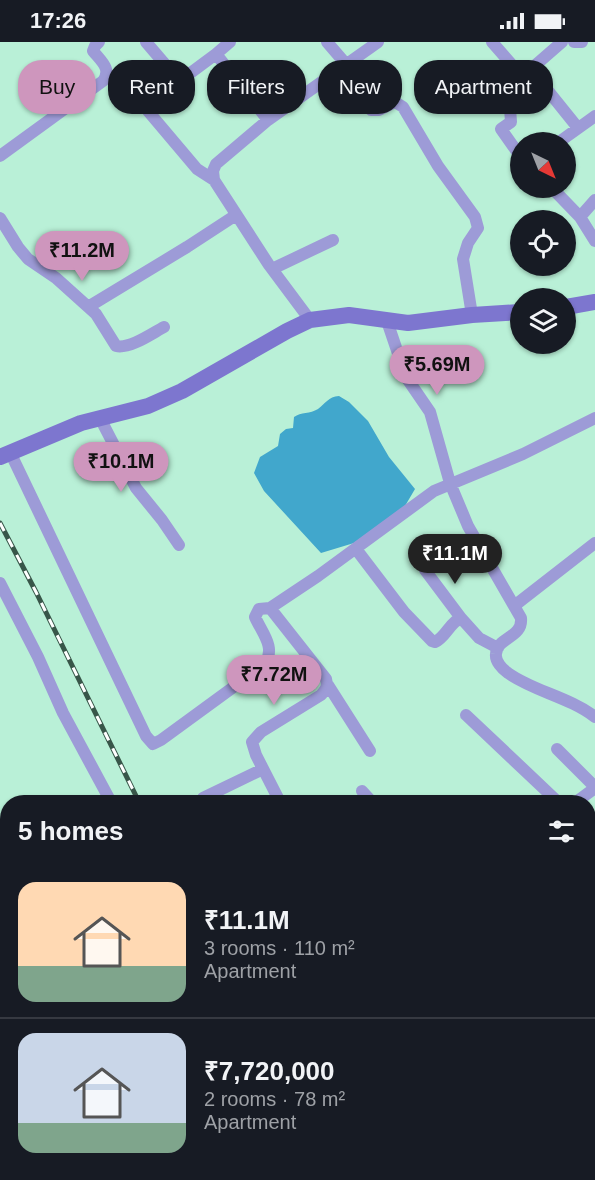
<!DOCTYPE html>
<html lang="en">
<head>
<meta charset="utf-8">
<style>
	:root { --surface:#171b24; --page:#242831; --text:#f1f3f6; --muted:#9ea1a6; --line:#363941; --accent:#ce96bd }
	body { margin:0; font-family:Helvetica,sans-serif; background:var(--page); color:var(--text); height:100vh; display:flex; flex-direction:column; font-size:22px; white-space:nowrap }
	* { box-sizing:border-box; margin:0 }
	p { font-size:20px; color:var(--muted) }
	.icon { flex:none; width:33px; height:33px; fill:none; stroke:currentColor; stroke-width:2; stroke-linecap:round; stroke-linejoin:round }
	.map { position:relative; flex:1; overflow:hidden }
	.panel { position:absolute; left:0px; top:753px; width:596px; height:386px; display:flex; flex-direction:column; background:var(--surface); border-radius:24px 24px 0 0; box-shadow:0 2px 4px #0004 }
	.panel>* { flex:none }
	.banner { position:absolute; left:18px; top:18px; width:560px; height:54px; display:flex; gap:12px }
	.needle { width:39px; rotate:137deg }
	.tools { position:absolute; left:510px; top:90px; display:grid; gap:12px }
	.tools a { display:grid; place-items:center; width:66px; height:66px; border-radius:50%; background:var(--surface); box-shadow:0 2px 4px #0004; font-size:30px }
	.price { position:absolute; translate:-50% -51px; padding:0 14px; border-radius:21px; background:var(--accent); color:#111; font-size:20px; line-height:39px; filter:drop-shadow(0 2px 3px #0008) }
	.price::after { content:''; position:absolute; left:50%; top:36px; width:18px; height:14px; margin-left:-9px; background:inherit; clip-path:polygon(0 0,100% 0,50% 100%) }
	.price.on { background:#222; color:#fff }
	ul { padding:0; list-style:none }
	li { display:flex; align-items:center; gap:18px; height:150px; padding:0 18px }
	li+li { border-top:2px solid var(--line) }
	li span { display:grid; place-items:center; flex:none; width:168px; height:120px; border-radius:18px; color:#555 }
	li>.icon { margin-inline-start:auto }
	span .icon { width:72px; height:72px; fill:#fffc; stroke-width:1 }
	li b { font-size:26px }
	h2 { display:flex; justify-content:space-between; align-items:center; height:72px; padding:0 18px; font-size:26px }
	.chip { padding:0 21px; border-radius:24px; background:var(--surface); box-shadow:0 2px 4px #0004; font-size:21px; line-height:54px }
	.chip.on { background:var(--accent); color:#111 }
	.status { display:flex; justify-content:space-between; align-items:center; height:42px; padding:0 30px; background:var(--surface); direction:ltr }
	.status svg { height:16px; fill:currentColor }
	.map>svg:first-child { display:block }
	.water { fill:#41a7cc }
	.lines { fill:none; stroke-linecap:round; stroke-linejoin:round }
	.street { stroke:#9d9bd7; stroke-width:12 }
	.secondary { stroke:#7d76cf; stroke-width:16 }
	.rail-casing { stroke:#385649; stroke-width:5 }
	.rail { stroke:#fff; stroke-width:3; stroke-dasharray:9; stroke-linecap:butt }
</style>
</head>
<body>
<div class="status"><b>17:26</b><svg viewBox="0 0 49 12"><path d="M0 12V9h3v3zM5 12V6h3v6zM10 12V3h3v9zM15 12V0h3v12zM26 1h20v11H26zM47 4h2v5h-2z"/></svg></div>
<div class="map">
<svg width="595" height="1138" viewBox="0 0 595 1138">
	<rect width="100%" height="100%" fill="#b9f0d7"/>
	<path class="water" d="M339,354l10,6 19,19 21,36 26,32 -10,17 -51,37 -33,10 -57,-62 -10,-18 6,-16 18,-11 2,-12 6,-5 7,-1 1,-11c7,-5 16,-3 24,-8 8,-6 10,-12 21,-13z"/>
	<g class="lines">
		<path class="street" d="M146,0l29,34 6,4 35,-26 52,66
			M327,0l18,21
			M492,0l35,40 -5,15 -12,11 1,14 -10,7 19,27
			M574,0h8
			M216,12l14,-12
			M338,27l33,41h8l16,-8 8,5 35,59 37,51 3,11 -10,15 -5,16 9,56
			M107,33l30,23 60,71 17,11
			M523,34l39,-34
			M545,45l33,41
			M559,100l36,-26
			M0,114l103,-75c9,-12 -2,-20 -10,-30l2,-5 4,-4
			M552,146l28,29 15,24
			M580,175l15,-17
			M0,176l18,29 10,12 28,19 40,36 20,32c14,3 35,-12 48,-19
			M272,227l61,-29
			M88,265l99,-60 49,-32
			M310,278l-41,-55 -55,-85 -1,-9 3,-7 52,-44 110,-78
			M387,279l19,56 24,35 20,71 18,43 53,92c2,20 -24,19 -25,36 -1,7 6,15 12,19 25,18 61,24 87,44
			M100,376l36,70 26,32 17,25
			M10,410l136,284 7,8 8,-4 104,-76c11,-17 -3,-31 -10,-47l4,-8 11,-1 48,-32 116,-85 89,-37 72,-36
			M356,507l48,63 28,29 3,1c11,-5 15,-20 26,-24l18,20 19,10
			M425,528l36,48
			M0,541l38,74 25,56 48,89
			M514,564l81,-63
			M270,566l56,71c2,8 0,10 -5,16l-60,37 -9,10 4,13 24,47
			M328,643l42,66
			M466,673l92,87
			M557,707l38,38
			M362,749l10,11
			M203,756l60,-29
			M576,760l19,-14
			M588,815l7,-5
			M588,944l7,7
			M0,951l8,-6
			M588,993l7,8
			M0,1045l8,-5
			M588,1108l7,10
			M0,1125l8,-5
			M212,1131l2,7
			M405,1131l6,7
			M470,1138l12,-7"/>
		<path class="secondary" d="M566,265l29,-5
			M0,415l81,-34 67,-17 34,-15 105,-60 23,-11 39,-5 59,8 64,-8 48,-3"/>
		<g class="rail-casing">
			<path id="rail" d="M0,481l36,69 103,210
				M389,1131l6,7"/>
		</g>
		<use href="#rail" class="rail"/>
	</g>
</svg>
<div class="tools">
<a><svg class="needle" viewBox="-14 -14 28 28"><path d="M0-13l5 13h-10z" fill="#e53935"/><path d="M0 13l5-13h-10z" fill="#9ea1a6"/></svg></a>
<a><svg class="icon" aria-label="locate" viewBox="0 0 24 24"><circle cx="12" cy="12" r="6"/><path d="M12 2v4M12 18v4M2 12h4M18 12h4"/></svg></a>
<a><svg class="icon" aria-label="layers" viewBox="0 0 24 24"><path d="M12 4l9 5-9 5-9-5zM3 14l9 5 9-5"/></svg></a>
</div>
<b class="price" style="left:82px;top:240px">₹11.2M</b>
<b class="price" style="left:437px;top:354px">₹5.69M</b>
<b class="price" style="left:121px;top:451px">₹10.1M</b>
<b class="price on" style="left:455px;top:543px">₹11.1M</b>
<b class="price" style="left:274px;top:664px">₹7.72M</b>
<div class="banner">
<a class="chip on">Buy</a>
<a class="chip">Rent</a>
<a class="chip">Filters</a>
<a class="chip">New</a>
<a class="chip">Apartment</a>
</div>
<section class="panel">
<h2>5 homes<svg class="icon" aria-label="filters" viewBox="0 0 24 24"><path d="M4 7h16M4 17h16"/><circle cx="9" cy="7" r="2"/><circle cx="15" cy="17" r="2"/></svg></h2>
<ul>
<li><span style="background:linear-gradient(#ffd9b3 70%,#7fa58c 0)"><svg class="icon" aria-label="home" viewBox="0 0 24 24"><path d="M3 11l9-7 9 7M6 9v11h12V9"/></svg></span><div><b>₹11.1M</b><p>3 rooms · 110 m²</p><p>Apartment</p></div></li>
<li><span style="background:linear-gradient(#c9d6e8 75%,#7fa58c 0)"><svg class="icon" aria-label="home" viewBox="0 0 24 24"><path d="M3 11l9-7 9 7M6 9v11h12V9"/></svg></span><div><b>₹7,720,000</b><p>2 rooms · 78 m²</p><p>Apartment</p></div></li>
</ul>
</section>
</div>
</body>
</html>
